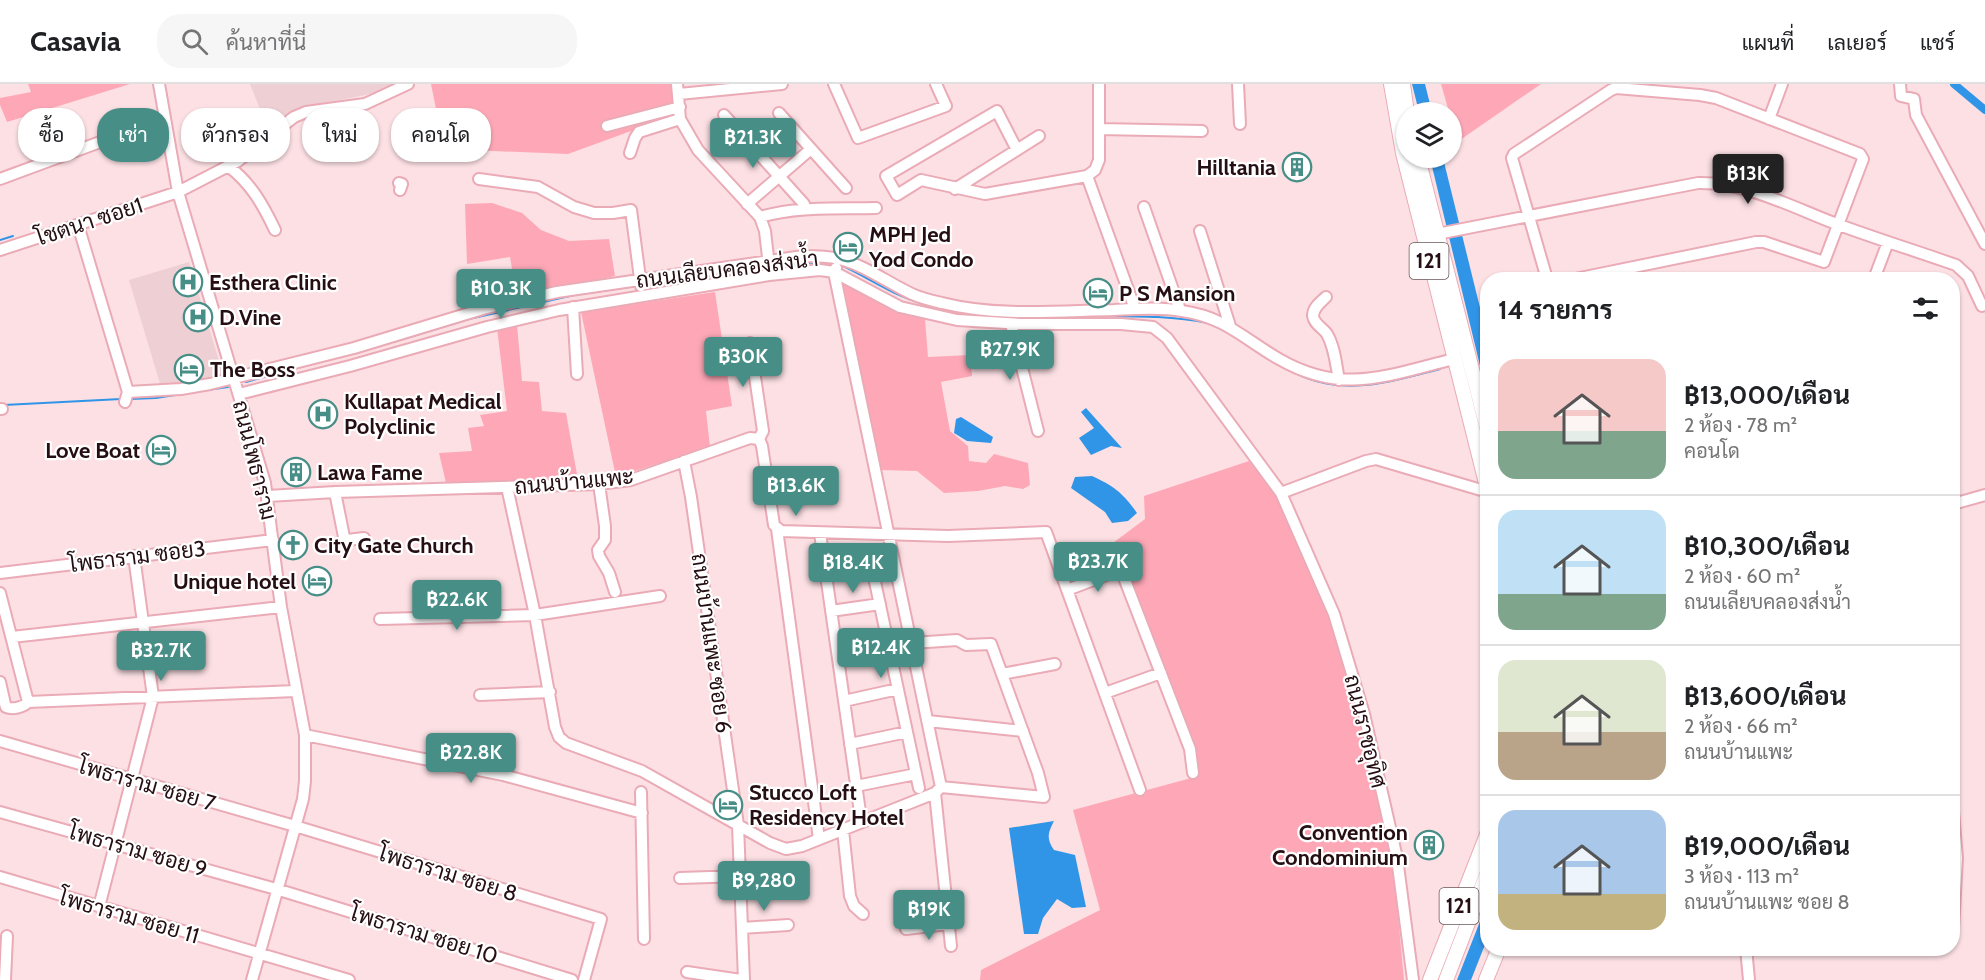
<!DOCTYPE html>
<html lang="th">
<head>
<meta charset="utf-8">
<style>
	:root { --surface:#fff; --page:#f6f6f6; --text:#202124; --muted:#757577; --line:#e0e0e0; --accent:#478e87 }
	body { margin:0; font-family:Cabin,Sarabun,sans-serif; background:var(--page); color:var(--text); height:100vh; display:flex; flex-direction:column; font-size:22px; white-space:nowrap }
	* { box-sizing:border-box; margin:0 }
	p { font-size:20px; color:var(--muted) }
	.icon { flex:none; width:33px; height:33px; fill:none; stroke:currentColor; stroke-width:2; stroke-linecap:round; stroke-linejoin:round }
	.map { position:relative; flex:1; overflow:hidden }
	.sheet { position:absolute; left:1480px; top:188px; width:480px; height:684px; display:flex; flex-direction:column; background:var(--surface); border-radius:24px; box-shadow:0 2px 4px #0004 }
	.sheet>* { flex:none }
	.top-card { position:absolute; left:18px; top:24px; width:570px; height:54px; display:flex; gap:12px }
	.tools { position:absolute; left:1396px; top:18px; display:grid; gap:12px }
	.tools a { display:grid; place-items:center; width:66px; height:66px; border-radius:50%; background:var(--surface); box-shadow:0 2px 4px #0004; font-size:30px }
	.price { position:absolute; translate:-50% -51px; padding:0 14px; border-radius:6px; background:var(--accent); color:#fff; font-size:20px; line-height:39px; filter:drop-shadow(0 2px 3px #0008) }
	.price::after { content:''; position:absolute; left:50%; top:36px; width:18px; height:14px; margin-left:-9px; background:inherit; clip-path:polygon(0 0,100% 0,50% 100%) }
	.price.active { background:#222; color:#fff }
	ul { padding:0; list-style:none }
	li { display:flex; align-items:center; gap:18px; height:150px; padding:0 18px }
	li+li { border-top:2px solid var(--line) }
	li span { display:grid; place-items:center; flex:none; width:168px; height:120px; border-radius:18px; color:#555 }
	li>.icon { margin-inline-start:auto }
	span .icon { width:72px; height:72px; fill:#fffc; stroke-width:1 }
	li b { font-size:26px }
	h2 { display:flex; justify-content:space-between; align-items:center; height:72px; padding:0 18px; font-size:26px }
	.chip { padding:0 21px; border-radius:24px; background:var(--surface); box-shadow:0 2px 4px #0004; font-size:21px; line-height:54px }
	.chip.active { background:var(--accent); color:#fff }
	header { display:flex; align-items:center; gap:36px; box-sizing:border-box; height:84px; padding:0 30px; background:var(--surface); border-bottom:2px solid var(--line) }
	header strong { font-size:28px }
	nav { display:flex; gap:33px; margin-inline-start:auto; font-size:21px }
	.search { width:420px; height:54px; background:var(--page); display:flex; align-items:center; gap:15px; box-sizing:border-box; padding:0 21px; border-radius:24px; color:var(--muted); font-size:22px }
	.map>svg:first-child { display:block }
	.built { fill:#eecfd4 }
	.green { fill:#fea8b7 }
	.water { fill:#3195e7 }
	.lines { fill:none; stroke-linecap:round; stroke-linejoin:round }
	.stream { stroke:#3195e7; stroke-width:2 }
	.canal { stroke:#3195e7; stroke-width:8 }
	.minor-casing { stroke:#eaabb6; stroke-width:14 }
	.major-casing { stroke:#eaabb6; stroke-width:16 }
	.minor { stroke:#fff; stroke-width:10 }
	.major { stroke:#fff; stroke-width:14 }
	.labels { text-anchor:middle; stroke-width:4.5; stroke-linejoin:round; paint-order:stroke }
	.shield { fill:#fff; stroke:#67575a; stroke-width:1.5 }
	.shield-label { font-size:21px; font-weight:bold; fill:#260f14 }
	.poi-label { font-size:22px; font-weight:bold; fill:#260f14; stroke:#fff; text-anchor:start }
	.street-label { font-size:22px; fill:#260f14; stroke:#fff }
</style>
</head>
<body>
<header>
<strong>Casavia</strong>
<div class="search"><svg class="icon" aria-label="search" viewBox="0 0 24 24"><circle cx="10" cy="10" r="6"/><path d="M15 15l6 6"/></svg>ค้นหาที่นี่</div>
<nav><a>แผนที่</a><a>เลเยอร์</a><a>แชร์</a></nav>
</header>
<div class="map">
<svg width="1985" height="896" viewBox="0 0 1985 896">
	<rect width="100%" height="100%" fill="#fce0e4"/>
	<path class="built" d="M250,0h143l-23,10 -74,15 -16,9 -14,6z
		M189,178l34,112 -62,13 -32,-107z"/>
	<path class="green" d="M28,0h102l-123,38 -7,-17v-7l31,-6z
		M431,0h241l3,10v21l-107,39 -99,-4 -13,12 -19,-5 -1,-48z
		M1441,0h100l-81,56 -8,-20v-8h-3z
		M492,119l30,10 19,17 28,11 40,-2 6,37 -144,31 -2,-17 45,-10 -4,-23 -43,7 -2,-60z
		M842,197l42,21 41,17 3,38 42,-2 2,21 -31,6 9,49 18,15 1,15 17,2 8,-9 34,9 2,22 -7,4 -18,-3 -27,5 -34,2 -27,-22 -37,-1z
		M715,208l17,114 -26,5 4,36 -94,30 -35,-165z
		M517,241l5,56 17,1 3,29 24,2 12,67 -132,3 -7,-30 33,-2 -4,-23 16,-2 -4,-11 27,-4 -10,-83z
		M1249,377l27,33 53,121 33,105 30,132 12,128h-424l1,-10 119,-60 -27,-100 122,-33 -3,-35 -79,-199 32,-24 -1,-23z"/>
	<path class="water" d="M1412,0h13l7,28h-13z
		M1430,74h13l45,182v59z
		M1086,324l36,40 -11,-2 -20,9 -12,-17 15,-10 -13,-16z
		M961,333l32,20 -2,6 -24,-2 -13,-8 2,-14z
		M1092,392c22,10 31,17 45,37l-9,8 -16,2 -7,-11 -34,-24 4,-11z
		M1054,737c-6,12 -8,17 0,29l21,5 11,52 -14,1 -15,-9 -14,19 -5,16h-14l-15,-106z
		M1488,817v36l-17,43h-14z"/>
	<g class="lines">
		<path class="stream" d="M0,156l13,-4
			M841,181c31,14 58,35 92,41
			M772,183l54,-5
			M645,201l122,-17
			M1073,232c46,1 90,-2 135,7
			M393,258l76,-23 105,-24 62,-9
			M1288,285c50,30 100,13 152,0
			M246,298l84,-23
			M193,308l35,-5
			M130,315l26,-1 25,-4
			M4,321l117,-6"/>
		<path class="canal" d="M1954,0l31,26"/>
		<g class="minor-casing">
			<path id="minor" d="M159,0l19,108 87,291 16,124 24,128v46l-2,18 -51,181
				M677,0l3,35 18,31 62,67 5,14 4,35
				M834,0l24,54 88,-32 -10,-22
				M1238,0l2,40
				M1900,0l1,12 13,3 2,16 69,129
				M679,10l103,-10
				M779,29l67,75
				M724,31l80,89
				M1769,35l13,-35
				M607,42l73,-19
				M1099,45l103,2
				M1017,66l-20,-39 -111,65 11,19 24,-15 64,14 102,-18 8,-6 4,-10v-76
				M630,69l5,-15 4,-6 41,-13
				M228,82c23,17 35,39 47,64
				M1087,92l48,133
				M0,95l165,-61
				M479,95l59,8 36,20 20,6h19l18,-3 10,76
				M399,99l3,1 -2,6
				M955,105l84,-53
				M747,120l64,-55
				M1144,123l36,103
				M760,133c37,-11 78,-8 116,-9
				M78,141l50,167 -3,10
				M1200,147l30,95
				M1437,150l261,-51c47,-1 92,23 136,40 40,15 82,28 122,42l12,11 14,30
				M0,166l178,-58 60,-31 56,-44 12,-5 59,-8 43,-20
				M836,184l-2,4 107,515
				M1547,195l-35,-121 2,-4 97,-64 5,-2 84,7 16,3 144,56 3,5 -39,103 -60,-20h-8l-181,37
				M1874,195l14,-37
				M1326,213c-5,5 -13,10 -13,19 1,8 10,12 14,18 8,14 9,31 12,46
				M573,223l4,67
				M1011,240l27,107
				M750,259l13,88 -4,8
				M128,308l53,-3 29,-5 144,-36 132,-40 71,-16 246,-36c12,0 24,0 36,3 26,6 49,24 73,35 9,4 21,7 30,9 56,14 116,8 172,7 22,-1 47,-3 68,1 43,6 62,28 97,48 64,37 109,16 175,0
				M239,310l111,-28 137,-39 72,-17 210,-35 51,-5 14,2 66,35 57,13 64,4h100l32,3 14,11 114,155 53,121 30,100 33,144 16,122
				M0,325h2
				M759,355l3,7 12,79 7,6 167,5 98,-4 94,258
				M684,377l7,36 47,328 6,155
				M599,400l6,42v14l-7,10 1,6 10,17 6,19
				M507,403l28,128 20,112 4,10 7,6 76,28 128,72 16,6 16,-3 133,-53 6,-6
				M335,408l9,45 3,3 17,-2
				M1281,409l85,-32 10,-2 112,33
				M268,412l67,-4 264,-8 32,-4 119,-42 9,1
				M1953,420l32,-9
				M777,445l42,310
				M820,449l40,279
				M1113,465l77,200 3,24
				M825,487l46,-8 48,225
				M0,489l273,-33
				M1067,506l53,-20
				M0,509l28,109
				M831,527l49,-7
				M380,535l155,-4 125,-19
				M12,553l269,-30
				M912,559l45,-3 9,5 25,-1 47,129 6,24 -103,-10
				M838,574l51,-12
				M1002,590l53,-10
				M0,598l5,22 1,3c7,3 18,0 22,-5l267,-11
				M1105,609l56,-20
				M480,611l70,-3
				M844,617l54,-12
				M928,637l95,10
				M305,651l198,40 139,38
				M0,657l295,85 306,93 -17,61
				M850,660l57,-12
				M856,702l60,-12
				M641,708l3,147
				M935,709l16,153
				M1953,727l4,47 -4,71
				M0,728l276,77 296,91
				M843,746l7,66 4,10 9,8
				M0,793l349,103
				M680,794l94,-3
				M99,823l54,-210 -19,-141
				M742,844l46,-3
				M906,845l42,-5
				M1746,864l3,32
				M687,888l54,8
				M5,896l2,-44"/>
		</g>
		<g class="major-casing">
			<path id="major" d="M1391,0l12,69 85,338
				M1403,0l4,30
				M1418,74l70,274
				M1430,896l58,-148
				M1446,896l42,-109
				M1486,896l13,-32"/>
		</g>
		<use href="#minor" class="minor"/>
		<use href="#major" class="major"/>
	</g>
	<defs>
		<g id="building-ring" transform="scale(1.5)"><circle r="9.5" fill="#fff" stroke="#478e87" stroke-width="1.5"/><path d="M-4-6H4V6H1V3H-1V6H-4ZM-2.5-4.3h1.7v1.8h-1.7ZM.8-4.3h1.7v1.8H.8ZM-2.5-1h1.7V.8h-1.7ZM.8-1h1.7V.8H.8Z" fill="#478e87"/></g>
		<g id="hotel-ring" transform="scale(1.5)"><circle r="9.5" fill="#fff" stroke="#478e87" stroke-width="1.5"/><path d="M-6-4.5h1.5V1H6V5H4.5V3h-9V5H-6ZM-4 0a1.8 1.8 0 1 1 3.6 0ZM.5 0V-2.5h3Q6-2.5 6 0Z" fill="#478e87"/></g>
		<g id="hospital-ring" transform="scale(1.5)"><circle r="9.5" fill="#fff" stroke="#478e87" stroke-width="1.5"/><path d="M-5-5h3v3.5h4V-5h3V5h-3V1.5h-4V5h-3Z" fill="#478e87"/></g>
		<g id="church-ring" transform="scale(1.5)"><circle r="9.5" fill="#fff" stroke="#478e87" stroke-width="1.5"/><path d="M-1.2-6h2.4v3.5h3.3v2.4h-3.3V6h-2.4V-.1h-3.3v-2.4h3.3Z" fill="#478e87"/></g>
	</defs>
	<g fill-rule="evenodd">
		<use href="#building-ring" x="1297" y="83"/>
		<use href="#hotel-ring" x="848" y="163"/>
		<use href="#hospital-ring" x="188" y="198"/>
		<use href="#hotel-ring" x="1098" y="209"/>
		<use href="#hospital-ring" x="198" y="233"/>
		<use href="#hotel-ring" x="189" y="285"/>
		<use href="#hospital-ring" x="323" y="330"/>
		<use href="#hotel-ring" x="161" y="366"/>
		<use href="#building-ring" x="296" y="388"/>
		<use href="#church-ring" x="293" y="461"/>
		<use href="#hotel-ring" x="317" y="497"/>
		<use href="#hotel-ring" x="728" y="721"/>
		<use href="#building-ring" x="1429" y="761"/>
	</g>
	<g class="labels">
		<g class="shield">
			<rect x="1409.5" y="159" width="39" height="36" rx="4.5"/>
			<rect x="1439.5" y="804" width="39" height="36" rx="4.5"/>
		</g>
		<g class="shield-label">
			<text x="1429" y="184">121</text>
			<text x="1459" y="829">121</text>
		</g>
		<g class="poi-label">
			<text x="1276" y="91" text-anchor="end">Hilltania</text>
			<text x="869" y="158">MPH Jed<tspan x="869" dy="25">Yod Condo</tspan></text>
			<text x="209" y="206">Esthera Clinic</text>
			<text x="1119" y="217">P S Mansion</text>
			<text x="219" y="241">D.Vine</text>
			<text x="210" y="293">The Boss</text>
			<text x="344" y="325">Kullapat Medical<tspan x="344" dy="25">Polyclinic</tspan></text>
			<text x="140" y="374" text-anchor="end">Love Boat</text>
			<text x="317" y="396">Lawa Fame</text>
			<text x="314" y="469">City Gate Church</text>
			<text x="296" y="505" text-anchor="end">Unique hotel</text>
			<text x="749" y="716">Stucco Loft<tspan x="749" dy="25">Residency Hotel</tspan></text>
			<text x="1408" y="756" text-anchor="end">Convention<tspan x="1408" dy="25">Condominium</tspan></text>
		</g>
		<g class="street-label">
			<text transform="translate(89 137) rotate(-18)" y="8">โชตนา ซอย1</text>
			<text transform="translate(727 185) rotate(-7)" y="8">ถนนเลียบคลองส่งน้ำ</text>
			<text transform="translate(255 376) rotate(76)" y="8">ถนนโพธาราม</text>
			<text transform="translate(574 397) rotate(-5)" y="8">ถนนบ้านแพะ</text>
			<text transform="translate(137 472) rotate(-7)" y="8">โพธาราม ซอย3</text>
			<text transform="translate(712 559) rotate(82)" y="8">ถนนบ้านแพะ ซอย 6</text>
			<text transform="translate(1366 647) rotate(76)" y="8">ถนนราชอุทิศ</text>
			<text transform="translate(147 700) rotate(16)" y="8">โพธาราม ซอย 7</text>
			<text transform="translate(138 766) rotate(16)" y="8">โพธาราม ซอย 9</text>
			<text transform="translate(448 789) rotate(17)" y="8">โพธาราม ซอย 8</text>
			<text transform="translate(129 832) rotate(16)" y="8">โพธาราม ซอย 11</text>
			<text transform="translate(424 850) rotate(17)" y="8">โพธาราม ซอย 10</text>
		</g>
	</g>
</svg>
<div class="tools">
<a><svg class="icon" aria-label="layers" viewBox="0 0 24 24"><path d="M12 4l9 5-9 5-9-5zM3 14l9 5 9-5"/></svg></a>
</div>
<b class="price" style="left:753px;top:85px">฿21.3K</b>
<b class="price active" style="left:1748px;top:121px">฿13K</b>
<b class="price" style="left:501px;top:236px">฿10.3K</b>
<b class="price" style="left:1010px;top:297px">฿27.9K</b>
<b class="price" style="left:743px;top:304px">฿30K</b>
<b class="price" style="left:796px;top:433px">฿13.6K</b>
<b class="price" style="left:1098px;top:509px">฿23.7K</b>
<b class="price" style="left:853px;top:510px">฿18.4K</b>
<b class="price" style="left:457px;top:547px">฿22.6K</b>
<b class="price" style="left:881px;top:595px">฿12.4K</b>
<b class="price" style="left:161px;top:598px">฿32.7K</b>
<b class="price" style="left:471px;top:700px">฿22.8K</b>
<b class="price" style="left:764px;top:828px">฿9,280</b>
<b class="price" style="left:929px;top:857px">฿19K</b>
<div class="top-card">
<a class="chip">ซื้อ</a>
<a class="chip active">เช่า</a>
<a class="chip">ตัวกรอง</a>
<a class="chip">ใหม่</a>
<a class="chip">คอนโด</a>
</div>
<section class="sheet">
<h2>14 รายการ<svg class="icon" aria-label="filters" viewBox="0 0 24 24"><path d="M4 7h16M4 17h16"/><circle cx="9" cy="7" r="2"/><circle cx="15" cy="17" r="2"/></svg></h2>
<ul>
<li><span style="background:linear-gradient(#f6c9c9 60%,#7fa58c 0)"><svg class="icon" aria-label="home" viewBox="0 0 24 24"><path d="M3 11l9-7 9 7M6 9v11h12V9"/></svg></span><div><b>฿13,000/เดือน</b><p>2 ห้อง · 78 m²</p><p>คอนโด</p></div></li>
<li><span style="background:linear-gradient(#bfe0f5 70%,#7fa58c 0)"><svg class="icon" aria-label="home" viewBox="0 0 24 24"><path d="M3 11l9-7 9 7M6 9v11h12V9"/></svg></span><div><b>฿10,300/เดือน</b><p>2 ห้อง · 60 m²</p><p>ถนนเลียบคลองส่งน้ำ</p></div></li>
<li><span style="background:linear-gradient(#dfe7d0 60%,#b9a48a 0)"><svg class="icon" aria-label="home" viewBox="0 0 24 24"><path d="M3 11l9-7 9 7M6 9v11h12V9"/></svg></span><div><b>฿13,600/เดือน</b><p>2 ห้อง · 66 m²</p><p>ถนนบ้านแพะ</p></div></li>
<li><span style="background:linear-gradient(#a9c7e8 70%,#c2b280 0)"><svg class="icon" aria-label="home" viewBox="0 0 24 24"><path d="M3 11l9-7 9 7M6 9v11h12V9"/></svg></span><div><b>฿19,000/เดือน</b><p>3 ห้อง · 113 m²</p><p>ถนนบ้านแพะ ซอย 8</p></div></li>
</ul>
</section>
</div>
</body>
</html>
